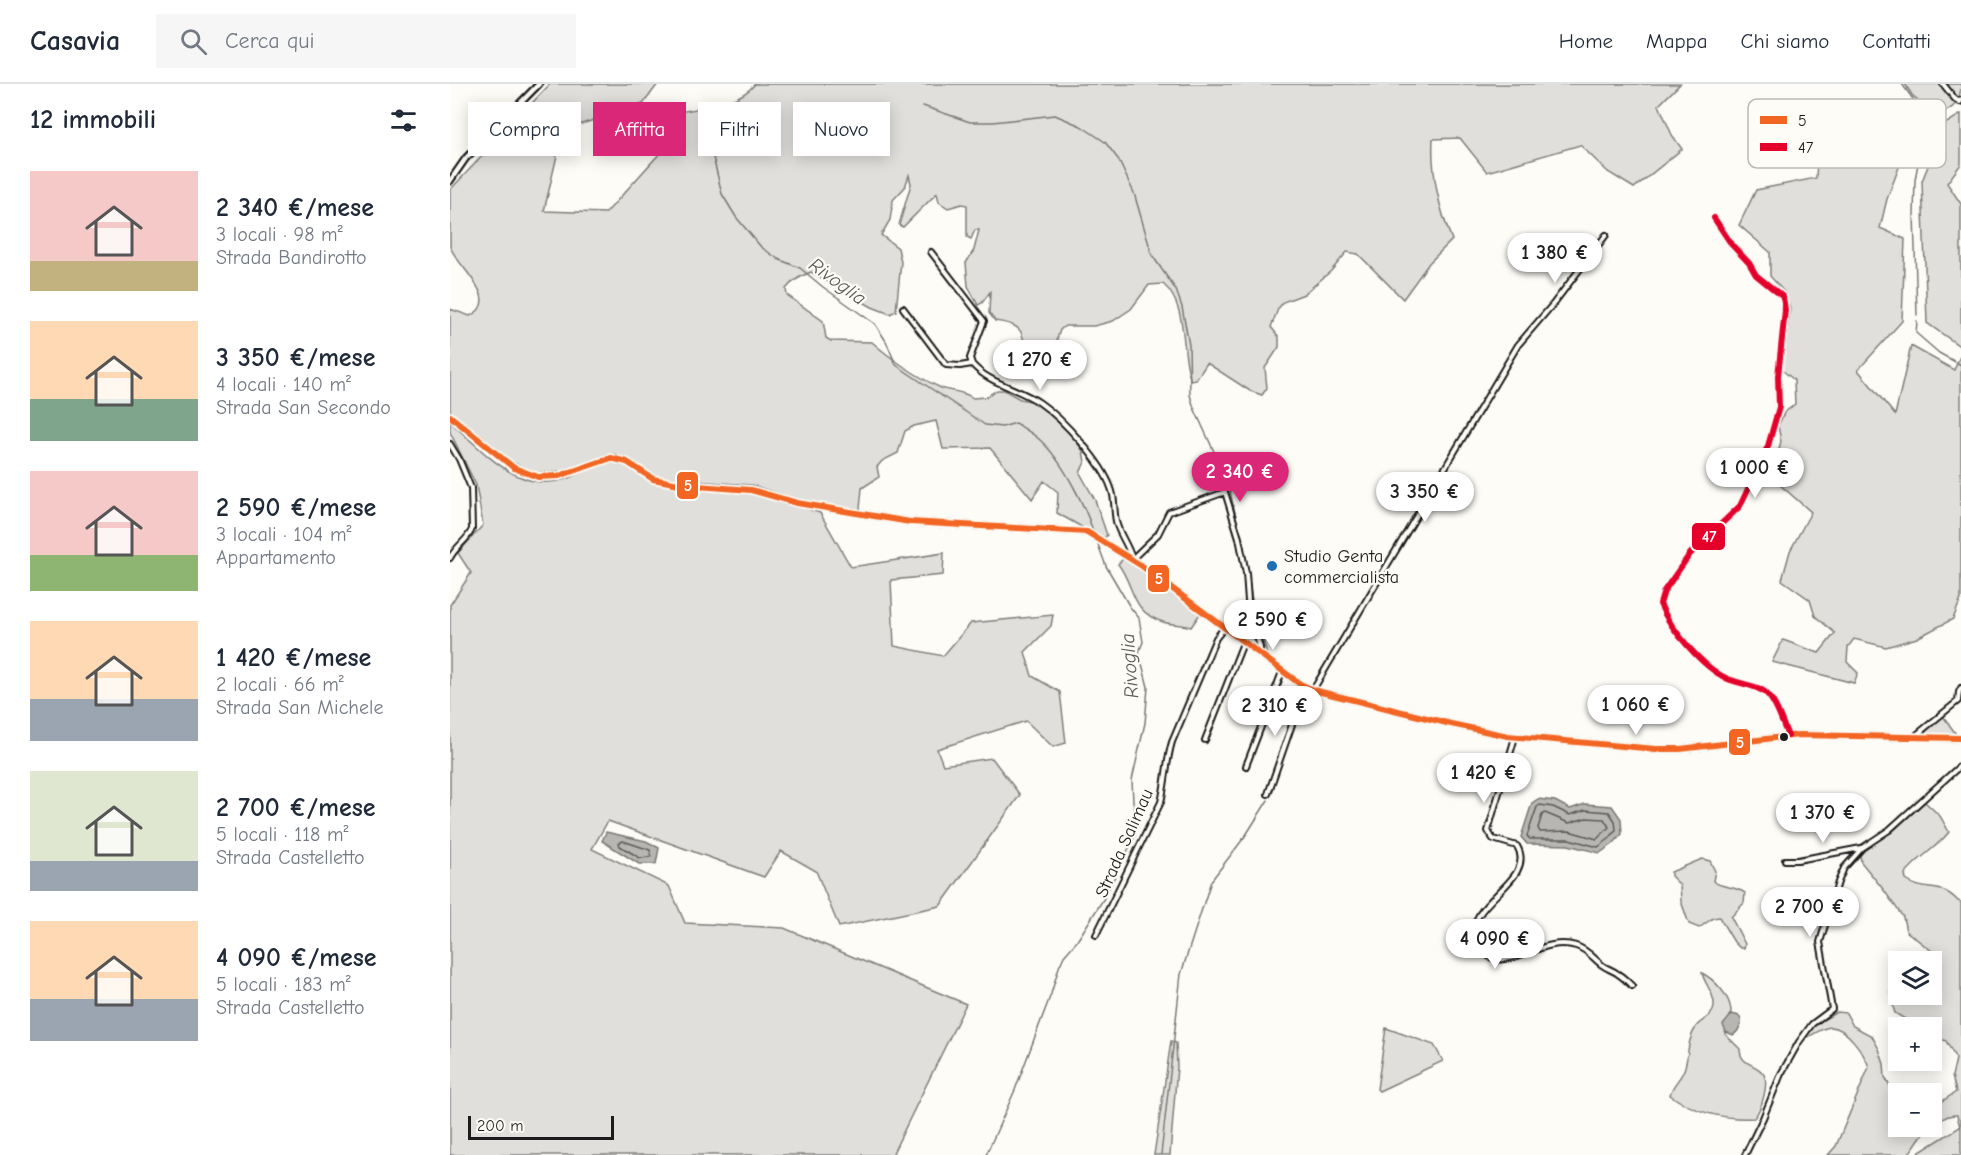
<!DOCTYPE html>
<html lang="it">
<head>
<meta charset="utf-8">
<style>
	:root { --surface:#fff; --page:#f6f6f7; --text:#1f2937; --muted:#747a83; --line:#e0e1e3; --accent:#db2777 }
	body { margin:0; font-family:"Comic Neue",sans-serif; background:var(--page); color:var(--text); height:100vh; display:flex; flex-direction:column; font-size:22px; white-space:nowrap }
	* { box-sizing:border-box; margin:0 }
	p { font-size:20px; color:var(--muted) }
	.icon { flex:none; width:33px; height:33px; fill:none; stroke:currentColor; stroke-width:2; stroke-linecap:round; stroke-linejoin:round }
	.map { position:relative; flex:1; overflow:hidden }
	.panel { display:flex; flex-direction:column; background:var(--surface); width:450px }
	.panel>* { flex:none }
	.top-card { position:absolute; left:18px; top:18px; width:570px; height:54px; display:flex; gap:12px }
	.fabs { position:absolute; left:1438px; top:867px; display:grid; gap:12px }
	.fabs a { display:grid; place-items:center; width:54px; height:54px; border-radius:0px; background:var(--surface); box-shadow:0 3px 15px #0003; font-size:30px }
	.scale { position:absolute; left:18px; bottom:15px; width:146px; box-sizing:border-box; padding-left:6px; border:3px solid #1c1c1c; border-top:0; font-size:16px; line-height:21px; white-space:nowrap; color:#1c1c1c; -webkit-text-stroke:4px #fdfcf7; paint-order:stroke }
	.price { position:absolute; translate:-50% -51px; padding:0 14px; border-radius:21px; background:#fff; color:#222; font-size:20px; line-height:39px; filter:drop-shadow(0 2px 3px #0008) }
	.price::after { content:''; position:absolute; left:50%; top:36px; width:18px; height:14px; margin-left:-9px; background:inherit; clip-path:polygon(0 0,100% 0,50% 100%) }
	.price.active { background:var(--accent); color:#fff }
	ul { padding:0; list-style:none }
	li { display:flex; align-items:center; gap:18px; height:150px; padding:0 30px }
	li span { display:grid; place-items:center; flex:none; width:168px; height:120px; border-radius:0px; color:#555 }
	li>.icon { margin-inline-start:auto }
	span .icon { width:72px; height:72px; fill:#fffc; stroke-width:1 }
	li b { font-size:26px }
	h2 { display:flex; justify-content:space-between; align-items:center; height:72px; padding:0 30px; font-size:26px }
	.pill { padding:0 21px; border-radius:0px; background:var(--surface); box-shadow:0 3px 15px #0003; font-size:21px; line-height:54px }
	.pill.active { background:var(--accent); color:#fff }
	header { display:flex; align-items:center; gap:36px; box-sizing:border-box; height:84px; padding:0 30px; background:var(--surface); border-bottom:2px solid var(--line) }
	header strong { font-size:28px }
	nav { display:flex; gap:33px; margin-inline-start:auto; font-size:21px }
	.search { width:420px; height:54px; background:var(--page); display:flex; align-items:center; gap:15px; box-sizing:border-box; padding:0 21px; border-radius:0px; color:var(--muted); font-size:22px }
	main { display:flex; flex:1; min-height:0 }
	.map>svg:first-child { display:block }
	.green { fill:#e0dfdb; stroke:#7e7e7c; stroke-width:1.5 }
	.water { fill:#b7b6b2; stroke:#797876; stroke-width:1.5 }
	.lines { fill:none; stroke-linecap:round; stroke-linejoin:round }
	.shore { stroke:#5a5a58; stroke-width:1.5 }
	.stream { stroke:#797876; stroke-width:1.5 }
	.minor-casing { stroke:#1c1c1c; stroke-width:8 }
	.tertiary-casing { stroke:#1c1c1c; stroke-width:9 }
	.minor { stroke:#fdfcf7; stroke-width:4 }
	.tertiary { stroke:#fdfcf7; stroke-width:4.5 }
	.bus-1-casing { stroke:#fdfcf7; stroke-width:10 }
	.bus-2-casing { stroke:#fdfcf7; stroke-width:10 }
	.bus-1 { stroke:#f26522; stroke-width:6 }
	.bus-2 { stroke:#e4002b; stroke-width:6 }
	.poi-dot { fill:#1f6fb2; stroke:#fdfcf7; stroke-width:2 }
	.bus-dot { fill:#1c1c1c; stroke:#fdfcf7; stroke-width:2 }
	.labels { text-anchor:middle; stroke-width:4.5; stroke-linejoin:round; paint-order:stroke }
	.poi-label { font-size:18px; fill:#1c1c1c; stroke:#fdfcf7; text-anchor:start }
	.street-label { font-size:18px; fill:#1c1c1c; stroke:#fdfcf7 }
	.water-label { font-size:20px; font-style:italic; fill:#5a5a58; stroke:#fdfcf7 }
	.key { fill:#fdfcf7; stroke:#bab9b5; stroke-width:1.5 }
	.key-label { font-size:16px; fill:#1c1c1c }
	.line-badge { stroke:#fdfcf7; stroke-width:2 }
	.badge-label { font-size:16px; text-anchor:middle; font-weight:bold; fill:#fff }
</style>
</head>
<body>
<header>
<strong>Casavia</strong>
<div class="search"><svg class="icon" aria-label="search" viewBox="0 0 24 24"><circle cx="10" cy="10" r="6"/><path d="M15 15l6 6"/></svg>Cerca qui</div>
<nav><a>Home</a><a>Mappa</a><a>Chi siamo</a><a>Contatti</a></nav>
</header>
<main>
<section class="panel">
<h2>12 immobili<svg class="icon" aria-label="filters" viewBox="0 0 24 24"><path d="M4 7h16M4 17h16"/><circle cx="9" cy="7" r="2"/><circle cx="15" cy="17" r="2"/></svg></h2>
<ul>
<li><span style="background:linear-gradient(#f6c9c9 75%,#c2b280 0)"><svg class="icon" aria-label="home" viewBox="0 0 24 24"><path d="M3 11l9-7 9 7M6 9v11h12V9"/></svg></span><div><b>2 340 €/mese</b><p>3 locali · 98 m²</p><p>Strada Bandirotto</p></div></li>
<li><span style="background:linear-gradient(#ffd9b3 65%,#7fa58c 0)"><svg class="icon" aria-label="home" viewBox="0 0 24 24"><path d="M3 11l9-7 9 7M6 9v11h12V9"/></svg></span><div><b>3 350 €/mese</b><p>4 locali · 140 m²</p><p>Strada San Secondo</p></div></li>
<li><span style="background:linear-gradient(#f6c9c9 70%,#8fb573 0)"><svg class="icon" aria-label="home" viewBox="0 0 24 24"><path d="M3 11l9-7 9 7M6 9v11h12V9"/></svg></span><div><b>2 590 €/mese</b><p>3 locali · 104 m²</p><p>Appartamento</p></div></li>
<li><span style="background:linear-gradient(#ffd9b3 65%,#9aa5b1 0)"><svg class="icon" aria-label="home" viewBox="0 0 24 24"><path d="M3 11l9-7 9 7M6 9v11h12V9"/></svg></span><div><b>1 420 €/mese</b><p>2 locali · 66 m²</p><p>Strada San Michele</p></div></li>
<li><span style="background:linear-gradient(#dfe7d0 75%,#9aa5b1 0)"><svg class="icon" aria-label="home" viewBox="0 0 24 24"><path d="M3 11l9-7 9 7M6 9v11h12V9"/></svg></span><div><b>2 700 €/mese</b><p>5 locali · 118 m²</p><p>Strada Castelletto</p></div></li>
<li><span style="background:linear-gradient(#ffd9b3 65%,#9aa5b1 0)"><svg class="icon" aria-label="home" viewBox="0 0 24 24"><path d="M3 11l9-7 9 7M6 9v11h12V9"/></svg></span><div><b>4 090 €/mese</b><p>5 locali · 183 m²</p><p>Strada Castelletto</p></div></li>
</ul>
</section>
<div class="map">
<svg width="1511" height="1071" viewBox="0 0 1511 1071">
	<rect width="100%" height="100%" fill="#fdfcf7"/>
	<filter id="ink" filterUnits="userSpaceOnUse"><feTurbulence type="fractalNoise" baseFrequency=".0167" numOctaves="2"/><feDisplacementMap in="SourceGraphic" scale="12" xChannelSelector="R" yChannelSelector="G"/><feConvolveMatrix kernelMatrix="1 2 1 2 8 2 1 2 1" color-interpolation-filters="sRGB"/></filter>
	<g filter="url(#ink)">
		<path class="green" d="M100,0h108l-15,20 -80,26 -19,81 62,2 63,-70 11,-31c24,-5 59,-8 75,-28h925l-21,21 13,30 10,14 -48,39 -26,-16 -28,-27 -93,27 -27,-34 -27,1c-2,33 6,70 19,101l-23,23 -26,36 -45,-45 -11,-2 -16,19 -27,23 -21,8 -5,7 -7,18 8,10v10l-14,21 2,20 -5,7 -12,-4 -43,-28 -11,17 -5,1c-11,-29 -2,-75 -28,-97l-14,1 -18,24 -18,12 -19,5h-29l-5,4 -3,9 12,17 -3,9 -19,2 -16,-2c-14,-24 4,-39 -36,-44l-6,-8 1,-21 -8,11 -4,2 -10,-19 -2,-23 8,-13 5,-20h-4l-4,9 -4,-2v-32l-5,-1 -14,4 -9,-6 -2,-9 -34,34 -4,-2 12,-41 -2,-9 -4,12 -12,13 -3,20 -9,15 17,13 3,14 -5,49 -6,3 -18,-7 -61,-35c-10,4 -18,8 -25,17l1,6 36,26 3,17 5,3 41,1c18,16 47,36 69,46 11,4 22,3 32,10l13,-1 11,-7h7l16,9 15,3 35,30 13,19 2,11 -5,11 15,27 12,35 -4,4 -46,-26 1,-21 -14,-11 -12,18 -42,-51 -47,1 -7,-28 -22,5 -9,5 -7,22 -16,8 -5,6 2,10 -17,11 -2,21 -33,-3 -31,-7 -44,-14 -85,-6 -15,-3 -19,-15 -19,-7 -53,17 -27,2 -31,-16 -53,-45v-103l20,7c34,-16 -15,-51 -20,-70 0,-9 0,-44 0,-56z
			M1455,0h56c0,22 -11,28 -30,31l-19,-20z
			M1428,28l31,29 -22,58 -7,29 25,11 -3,82 -44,49 37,45 16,-69 43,24 7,-16v245l-8,20 -36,19 -31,9 -32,-8 -6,8 -1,15 11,11 -4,10 -82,-21 11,-22 36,13 16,-20 -20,-17 -5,-16 -28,-20 8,-29 21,-39 -39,-34 9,-37 -3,-15 6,-13 11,-9 -1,-24 -12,-10 8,-61 -4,-15 -16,-18v-24l-31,-27 17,-35 60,-12 1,-19 -34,-6 9,-20 43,-15z
			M1511,30v50l-14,19 14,21v143l-34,-24 -5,-142 23,-57z
			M0,338c33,28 68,73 116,57 16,-5 29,-18 47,-17 22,2 37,20 58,24 26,5 52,4 78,7 24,4 48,13 71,20l31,54 93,-14 -1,22 -52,5 3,66 49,10 28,-33 82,-8 -2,11 -26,26 7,24 28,16 6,51 -13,4 -27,-26 -89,28 6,16 49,-7 28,37 -80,111 -101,21 -23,-56 -35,-20 -17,26 -156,-56 -16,28 77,37 16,37 99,5 182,76 -73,149 3,2h-446v-550l21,-32 -13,-20 25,-28 -7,-40 -26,-53z
			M674,474l76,56 -9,13c-9,-3 -19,-2 -28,-5 -33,-10 -28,-36 -45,-58z
			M1493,632l13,18h-33z
			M1475,718l15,14 9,16c-12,16 -32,26 -44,42l1,6c20,14 34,1 52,21l3,1v253h-46l45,-28 -3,-12c-11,-1 -16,6 -25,11v-18l24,-16 -4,-16 4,-17 -10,-18 -14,-6v-7l-14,-1 -23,-14 -2,-6 2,-6 -4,-8 5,-11 -5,-4v-24l13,7 -5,1v32h33v-26l7,-4 2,-6 -35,-27 -3,-14 -20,-28 -22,-27 -1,-7 4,-5 28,-18z
			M1252,775l8,2 5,10 -2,10c8,7 22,5 32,12l-1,10 -13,14 14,27 -1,4h-4l-6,-6 -15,-25 -6,1 -14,10 -10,-4 -8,-23 -1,-16 -9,-9v-4z
			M1252,889c13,7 27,22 29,37 0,7 -5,16 -6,24l15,15c0,15 13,14 22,23 9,9 -1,38 -8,46 -29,2 -61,-6 -84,-23 2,-10 9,-14 13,-23 7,-14 2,-28 13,-45 4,-7 17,-10 18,-20 1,-13 -9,-22 -12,-34z
			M1387,928l9,1 7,13 19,10 7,13 5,15 1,13 14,25v24l32,1c-12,7 -14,19 -24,28h-79l8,-9 33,-79c-5,-14 -23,-41 -39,-40 -9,1 -18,9 -26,12l12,-15z
			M936,944l48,17 9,16 -64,30 -2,-2z
			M721,957l5,2 1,24 -7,88h-16z"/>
		<path class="water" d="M1088,715l17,2 15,8 15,-5 27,2 9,13 1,15 -9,10 -13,9 -32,-8 -41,-1 -6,-7 11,-34z
			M156,748l40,9 13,7 -3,16h-17l-37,-23z
			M1282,930l7,2c5,7 0,15 -6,19l-7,-3 -3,-7z"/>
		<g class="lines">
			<path class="shore" d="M1090,721l13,2 17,8 15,-5 24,2 6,9 1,9 -7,9 -11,8 -29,-8h-39l-3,-3 10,-29z
				M1095,729l24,10 17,-5 18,1 5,8 -12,12 -28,-8 -29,1 -2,-4 4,-13z
				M173,757l27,9 1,7 -11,1 -20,-12 -1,-3z"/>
			<path class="stream" d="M1452,0l13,18 6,24
				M473,22l47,16h23l62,-7 26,11 24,16 13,17 16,34 18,62 24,35 6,17 7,38 1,50 4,13 34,74 12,53
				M263,73l9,37 14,23 25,30 17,12 22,9 23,19 52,37 11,17 10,24 89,60 17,2 14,-4c8,6 17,10 24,17 22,20 45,65 54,94
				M1467,231l-3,-100 1,-35 6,-33v-12
				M1467,237l-1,12 23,20 22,12
				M792,461l15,82
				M811,549l7,25
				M827,580l25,18
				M536,1071l29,-65 36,-96 8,-27 5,-11 13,-15 27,-43 31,-62 3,-16 -5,-18 -1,-22 13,-57 3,-36 -9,-35 4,-10 -4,-24 -9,-11 -24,-41 -10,-27
				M711,1071l20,-181 30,-93 35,-46 22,-35"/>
			<g class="minor-casing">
				<path id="minor" d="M1493,0l12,15 5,3 1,-2
					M1264,134l18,27 17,18 7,12 27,22 2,13 -7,66 1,31 -11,39 -28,60 -50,48 -26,37 -4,13c11,26 43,64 68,75 12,5 30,6 39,15 10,10 15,29 21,42
					M481,168l53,69 -14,37 2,6c17,20 47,24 68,39 23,16 62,59 71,85 5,12 2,25 6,37 4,12 12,22 15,34l26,-25 11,-22 56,-20 14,46 7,35 2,28 12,47v6
					M453,224l43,57 14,1 12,-2
					M0,360l9,15 12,29 1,41c-4,11 -16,17 -22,29
					M771,392l4,16
					M863,606l205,-345 36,-42 52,-68
					M1465,652l43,-35 1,-9 2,-4
					M1065,653l-27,94 5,8 24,7c21,36 -55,56 -41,94 2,8 11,17 19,19 23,4 51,-22 81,-13 11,3 18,13 26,19 5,4 11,5 16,9 5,3 10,8 14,12
					M755,656l38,-97
					M796,682l36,-94
					M818,710l37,-107
					M1335,776h13l63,-12
					M646,851l65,-133c5,-20 5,-40 11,-60l44,-104 8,-10
					M1295,1071l18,-37 18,-44 18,-32 13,-18 20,-15 -12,-67 18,-60 6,-14 18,-20 27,-18 72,-65"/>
			</g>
			<g class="tertiary-casing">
				<path id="tertiary" d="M0,97l16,-23 73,-74
					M0,332l64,52 24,9 21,-1 52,-18 16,4 26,17 31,6 67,5 46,13 113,19 177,10 55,34 158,118 13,6 138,34 57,12 148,13h24l119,-14 162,3"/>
			</g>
			<use href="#minor" class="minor"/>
			<use href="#tertiary" class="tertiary"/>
			<g class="bus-1-casing">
				<path id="bus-1" d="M0,332l64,52 24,9 21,-1 52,-18 16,4 26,17 31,6 67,5 46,13 113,19 177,10 55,34 158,118 13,6 138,34 57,12 148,13h24l119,-14 162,3"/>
			</g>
			<g class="bus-2-casing">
				<path id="bus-2" d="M1264,134l18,27 17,18 7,12 27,22 2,13 -7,66 1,31 -11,39 -28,60 -50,48 -26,37 -4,13c11,26 43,64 68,75 12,5 30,6 39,15 10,10 15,29 21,42"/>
			</g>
			<use href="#bus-1" class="bus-1"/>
			<use href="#bus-2" class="bus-2"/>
		</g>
	</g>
	<circle class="poi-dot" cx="822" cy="482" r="6"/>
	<circle class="bus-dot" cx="1334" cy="653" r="5"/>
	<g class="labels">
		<g class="poi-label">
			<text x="834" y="478">Studio Genta<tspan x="834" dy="21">commercialista</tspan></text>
		</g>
		<g class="street-label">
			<text transform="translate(674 759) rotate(-66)" y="6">Strada Salimau</text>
		</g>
		<g class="water-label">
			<text transform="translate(388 197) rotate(36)" y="7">Rivoglia</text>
			<text transform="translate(679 582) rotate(-94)" y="7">Rivoglia</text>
		</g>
	</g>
	<rect x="1298" y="15" width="198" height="69" rx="9" class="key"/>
	<rect x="1310" y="32" width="27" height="8" fill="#f26522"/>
	<rect x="1310" y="59" width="27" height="8" fill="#e4002b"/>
	<g class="key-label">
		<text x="1348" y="42">5</text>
		<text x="1348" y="69">47</text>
	</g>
	<g class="line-badge">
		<rect x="226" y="387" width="23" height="29" rx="6" fill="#f26522"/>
		<rect x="1241" y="438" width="35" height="29" rx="6" fill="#e4002b"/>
		<rect x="697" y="480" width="23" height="29" rx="6" fill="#f26522"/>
		<rect x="1278" y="644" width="23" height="28" rx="6" fill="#f26522"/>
	</g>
	<g class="badge-label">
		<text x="238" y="407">5</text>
		<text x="1259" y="458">47</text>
		<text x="709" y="500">5</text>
		<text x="1290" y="664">5</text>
	</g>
</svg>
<div class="fabs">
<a><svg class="icon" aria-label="layers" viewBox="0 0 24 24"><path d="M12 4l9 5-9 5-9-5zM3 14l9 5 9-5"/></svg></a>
<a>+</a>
<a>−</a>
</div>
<div class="scale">200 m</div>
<b class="price" style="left:1105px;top:200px">1 380 €</b>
<b class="price" style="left:590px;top:307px">1 270 €</b>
<b class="price" style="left:1305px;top:415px">1 000 €</b>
<b class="price active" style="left:790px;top:419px">2 340 €</b>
<b class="price" style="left:975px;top:439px">3 350 €</b>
<b class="price" style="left:823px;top:567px">2 590 €</b>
<b class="price" style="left:1186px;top:652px">1 060 €</b>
<b class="price" style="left:825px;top:653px">2 310 €</b>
<b class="price" style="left:1034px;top:720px">1 420 €</b>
<b class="price" style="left:1373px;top:760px">1 370 €</b>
<b class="price" style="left:1360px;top:854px">2 700 €</b>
<b class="price" style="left:1045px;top:886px">4 090 €</b>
<div class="top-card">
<a class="pill">Compra</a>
<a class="pill active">Affitta</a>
<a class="pill">Filtri</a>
<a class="pill">Nuovo</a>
</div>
</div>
</main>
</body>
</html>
